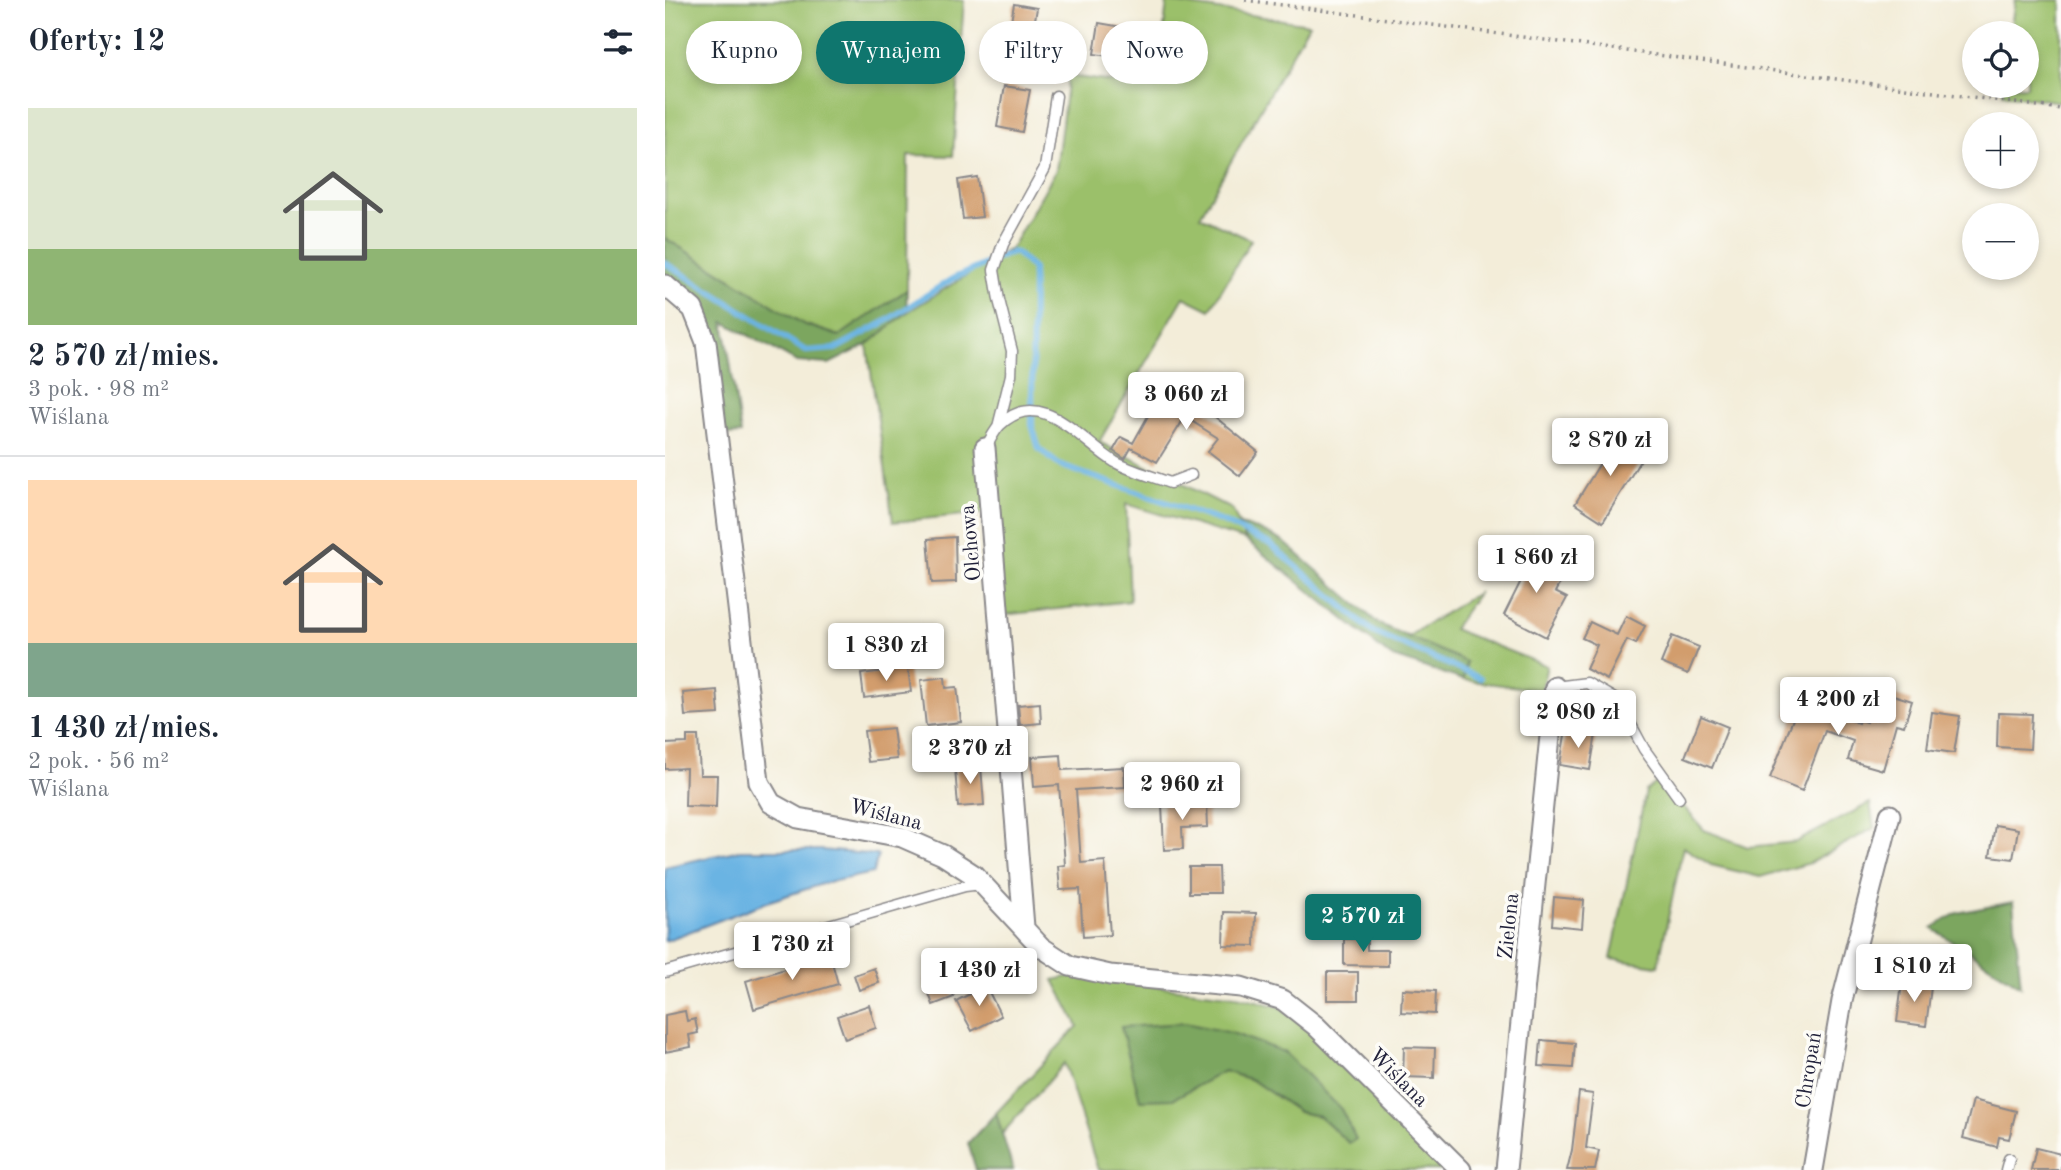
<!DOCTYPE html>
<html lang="pl">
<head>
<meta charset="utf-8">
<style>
	:root { --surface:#fff; --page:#f2f2f3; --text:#1f2937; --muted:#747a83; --line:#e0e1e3; --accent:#0f766e }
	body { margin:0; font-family:"Old Standard TT",serif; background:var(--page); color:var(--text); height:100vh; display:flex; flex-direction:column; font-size:26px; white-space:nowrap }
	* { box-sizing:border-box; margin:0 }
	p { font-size:23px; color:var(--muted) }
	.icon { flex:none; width:38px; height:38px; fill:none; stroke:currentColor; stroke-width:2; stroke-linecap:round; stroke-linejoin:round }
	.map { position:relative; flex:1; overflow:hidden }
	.details { display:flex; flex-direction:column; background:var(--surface); width:665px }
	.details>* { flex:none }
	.guide { position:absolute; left:21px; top:21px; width:665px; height:63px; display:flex; gap:14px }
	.tools { position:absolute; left:1297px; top:21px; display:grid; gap:14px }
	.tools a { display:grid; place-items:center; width:77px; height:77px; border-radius:50%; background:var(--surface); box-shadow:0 4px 10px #0003; font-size:35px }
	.price { position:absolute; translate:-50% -60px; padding:0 16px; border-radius:7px; background:#fff; color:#222; font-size:23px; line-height:46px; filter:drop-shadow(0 2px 4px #0008) }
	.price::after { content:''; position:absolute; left:50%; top:42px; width:21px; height:16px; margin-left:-10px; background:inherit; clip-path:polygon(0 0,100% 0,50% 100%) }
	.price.active { background:var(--accent); color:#fff }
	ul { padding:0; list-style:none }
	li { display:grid; align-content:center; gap:14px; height:371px; padding:0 28px }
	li+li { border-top:2px solid var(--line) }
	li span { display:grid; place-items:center; height:217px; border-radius:0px; color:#555 }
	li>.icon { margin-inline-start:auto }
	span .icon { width:126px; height:126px; fill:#fffc; stroke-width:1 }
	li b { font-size:30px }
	h2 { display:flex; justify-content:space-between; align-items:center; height:84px; padding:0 28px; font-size:30px }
	.tag { padding:0 24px; border-radius:32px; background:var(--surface); box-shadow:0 4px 10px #0003; font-size:24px; line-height:63px }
	.tag.active { background:var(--accent); color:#fff }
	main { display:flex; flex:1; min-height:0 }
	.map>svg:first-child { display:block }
	.green { fill:#9bc06b; stroke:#5e7153; stroke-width:2; fill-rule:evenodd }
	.forest { fill:#7ca65f; stroke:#4f644d; stroke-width:2 }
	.water { fill:#6bb4e3; stroke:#466b8f; stroke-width:2 }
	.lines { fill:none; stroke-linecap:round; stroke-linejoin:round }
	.stream { stroke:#6bb4e3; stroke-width:6 }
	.building { fill:#d29d6d }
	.lane-casing { stroke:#8a888a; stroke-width:13 }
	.street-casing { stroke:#8a888a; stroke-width:23 }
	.path { stroke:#8a888a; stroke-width:3.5; stroke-dasharray:2 5; stroke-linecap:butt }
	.lane { stroke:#fff; stroke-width:10 }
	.street { stroke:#fff; stroke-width:19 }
	.labels { text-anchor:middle; stroke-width:7; stroke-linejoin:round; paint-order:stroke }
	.street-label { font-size:21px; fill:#22223b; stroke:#fdfcf7 }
</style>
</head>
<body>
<main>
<section class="details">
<h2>Oferty: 12<svg class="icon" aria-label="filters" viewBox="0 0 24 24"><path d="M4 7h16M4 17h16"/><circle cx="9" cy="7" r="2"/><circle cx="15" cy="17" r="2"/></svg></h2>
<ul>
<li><span style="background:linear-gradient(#dfe7d0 65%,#8fb573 0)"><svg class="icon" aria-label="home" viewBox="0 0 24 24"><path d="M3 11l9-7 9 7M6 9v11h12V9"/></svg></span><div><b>2 570 zł/mies.</b><p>3 pok. · 98 m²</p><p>Wiślana</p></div></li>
<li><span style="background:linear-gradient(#ffd9b3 75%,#7fa58c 0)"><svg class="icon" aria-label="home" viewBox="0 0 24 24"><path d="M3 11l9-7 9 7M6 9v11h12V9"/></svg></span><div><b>1 430 zł/mies.</b><p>2 pok. · 56 m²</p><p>Wiślana</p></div></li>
</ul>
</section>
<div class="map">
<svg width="1396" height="1170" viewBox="0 0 1396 1170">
	<rect width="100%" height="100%" fill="#fdfcf7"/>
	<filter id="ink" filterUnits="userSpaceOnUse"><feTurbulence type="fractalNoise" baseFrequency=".0143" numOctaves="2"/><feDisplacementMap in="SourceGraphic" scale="14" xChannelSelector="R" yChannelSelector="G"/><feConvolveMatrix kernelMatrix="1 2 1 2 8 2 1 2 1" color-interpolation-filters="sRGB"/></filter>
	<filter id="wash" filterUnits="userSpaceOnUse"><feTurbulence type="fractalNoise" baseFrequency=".00686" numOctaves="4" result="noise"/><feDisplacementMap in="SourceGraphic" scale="28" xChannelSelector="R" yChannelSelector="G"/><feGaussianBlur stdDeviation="1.57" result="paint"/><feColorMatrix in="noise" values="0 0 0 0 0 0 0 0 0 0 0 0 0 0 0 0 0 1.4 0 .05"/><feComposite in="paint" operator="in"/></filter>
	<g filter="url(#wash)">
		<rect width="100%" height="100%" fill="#f3edd9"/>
		<path class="green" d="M0,0h299l-11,156 -45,-1 -1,135 -67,46 -37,-12 -138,-86z
			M1350,0h46v102l-58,-8 1,-8h23v-53h-17z
			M502,2l142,22 -109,192 51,24 -41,70 -26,-13 -85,145 133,67 14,31 -120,-36 4,97 -127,14 -9,-103 -101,10 -26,-177 39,-32 106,-66 44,-77 12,-94 89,12z
			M814,592l-26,37 94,37 -6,24 -78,-10 3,-18 -59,-25z
			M995,780l44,50 44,17 48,-5 74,-39 4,25 -64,35 -50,14 -49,-12 -28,-18 -25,119 -47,-7 35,-168z
			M406,976l166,20 44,11 38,32 129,131h-350l-34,-107 -62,71 -6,-21 82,-87 -24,-46zM619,1051l64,91 -29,-26 -20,-4 -47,-32 -28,-9z"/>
		<path class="forest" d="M0,238l138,86 36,12 68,-46 -1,23 -39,32 -38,19 -32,-2 -73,-40 17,112 -18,1 -21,-122 -37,-30z
			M574,525l19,4 25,12 96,83 88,38 -4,18 -73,-24 -144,-116z
			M1348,902l8,84 -89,-58 25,-15z
			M520,1023l47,10 52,19 57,57 15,30 -7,4 -30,-27 -20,-4 -47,-32 -28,-9 -51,28 -33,1 -19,-73z
			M331,1113l17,57h-37l-8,-27z"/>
		<path class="water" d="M75,850h81l57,5 -5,18 -48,10 -55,18 -105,40v-74z"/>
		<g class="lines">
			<path class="stream" d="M0,263l141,88 29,-2 48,-26 69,-44 60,-27 4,1 17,16 -1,156 7,24 20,16 164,57 47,22 103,88 107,46"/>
		</g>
		<g id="blocks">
			<path class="building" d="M349,4l23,4 -6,35 -23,-4z
				M434,23l29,5 -5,30 -29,-4z
				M339,86l26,4 -8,42 -25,-5z
				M312,177l5,40 -19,2 -5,-39z
				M502,382l42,30 49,40 -18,24 -32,-25 10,-13 -33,-21 -28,45 -26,-14 -6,11 -12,-8 8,-14 12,6z
				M953,434l28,17 -43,71 -28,-18z
				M290,537l1,45 -24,1 -4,-44z
				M858,552l42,22 -10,18 12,6 -21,39 -42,-22 18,-36 -10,-5z
				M961,616l19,10 -9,18 -9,-4 -20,40 -21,-11 11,-24 -15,-7 8,-16 27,13z
				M1007,636l27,11 -11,27 -27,-11z
				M243,668l3,24 -47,6 -3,-24z
				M280,677l1,11 11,-1 4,35 -35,4 -5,-46z
				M52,690l2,24 -34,2 -2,-23z
				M1213,690l34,11 -8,25 -8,-2 -13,46 -35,-10 5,-19 -28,-10 -23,60 -32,-13 23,-59 -7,-3 6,-17 66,24 1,-3 7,2z
				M375,703l1,20 -21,2 -2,-20z
				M1267,712l28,4 -6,37 -27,-4z
				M1333,713l34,1 -2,35 -33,-2z
				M1036,716l27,11 -16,41 -27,-11z
				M228,728l4,31 -29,3 -4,-31z
				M901,729l30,5 -6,36 -30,-5z
				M22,736h11l2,39h17l-1,32 -31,-1 1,-38 -21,1v-25l22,-1z
				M396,755l1,15 62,-3 1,20 -49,3 5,73 24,-2 5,74 -27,2 -3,-48 -20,1 -2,-24 7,-1 -6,-80 -25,2 -2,-30z
				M316,766l3,39 -26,2 -3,-39z
				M542,802l1,25 -26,1 1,21 -19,1 -2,-45z
				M1330,825l23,4 -5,30 -23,-3z
				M524,867h30l1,26h-31z
				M889,897l30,3 -2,28 -30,-3z
				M559,912l32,1 -1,33 -32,-1z
				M679,939h23v11h21v16l-44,-1z
				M165,955l8,29 -84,25 -8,-28z
				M209,968l5,15 -20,7 -5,-15z
				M280,971l9,26 -21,8 -9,-26z
				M662,972h31v28h-31z
				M1237,983l29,4 -5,39 -29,-4z
				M321,986l15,30 -29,15 -16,-30z
				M737,989l34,2 -1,23 -34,-2z
				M204,1005l7,23 -31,11 -8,-23z
				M20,1011l2,10 8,-2 3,14 -9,2 2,12 -26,5v-37z
				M876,1040l34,3 -2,25 -34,-2z
				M739,1047l31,1 -1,30 -31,-1z
				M914,1092l14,2 -7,54 13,3 -4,19h-28l5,-20z
				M1308,1100l43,11 -7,28 -10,-2 -2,10 -34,-9z
				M1371,1148l25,6v16h-30z"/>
		</g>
	</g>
	<g filter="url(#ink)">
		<use href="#blocks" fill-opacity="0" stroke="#8a888a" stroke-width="2"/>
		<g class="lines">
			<g class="lane-casing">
				<path id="lane" d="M333,427l13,-52 1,-24 -13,-51 -5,-30 9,-26 42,-76 11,-72
					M320,448c5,-7 9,-17 15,-23 41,-40 80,16 115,37 16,9 37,14 55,21l21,-8
					M890,687l32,-4 31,18 26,48 35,49
					M0,972l300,-86 16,-2
					M1341,1170l3,-11"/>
			</g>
			<g class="street-casing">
				<path id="street" d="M0,285l28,24 13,33 53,440 12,21 27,15 104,19 41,18 31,20 67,72 29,19 40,9 131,12 42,13 33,26 145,144
					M320,448l39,479
					M841,1170l49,-483
					M1148,1170l29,-169 48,-186"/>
			</g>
			<path class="path" d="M580,0l816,109"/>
			<use href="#lane" class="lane"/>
			<use href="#street" class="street"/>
		</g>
	</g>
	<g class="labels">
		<g class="street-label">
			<text transform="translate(305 543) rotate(-95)" y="7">Olchowa</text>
			<text transform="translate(221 814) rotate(14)" y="7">Wiślana</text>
			<text transform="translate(843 926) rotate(-84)" y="7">Zielona</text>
			<text transform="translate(1143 1070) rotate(-81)" y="7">Chropań</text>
			<text transform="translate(734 1077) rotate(45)" y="7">Wiślana</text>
		</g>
	</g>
</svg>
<div class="tools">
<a><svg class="icon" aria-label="locate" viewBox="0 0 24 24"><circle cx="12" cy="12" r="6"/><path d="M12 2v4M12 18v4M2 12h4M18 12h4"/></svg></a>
<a>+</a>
<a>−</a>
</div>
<b class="price" style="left:521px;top:432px">3 060 zł</b>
<b class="price" style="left:945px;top:478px">2 870 zł</b>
<b class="price" style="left:871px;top:595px">1 860 zł</b>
<b class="price" style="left:221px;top:683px">1 830 zł</b>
<b class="price" style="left:1173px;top:737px">4 200 zł</b>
<b class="price" style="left:913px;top:750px">2 080 zł</b>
<b class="price" style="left:305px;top:786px">2 370 zł</b>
<b class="price" style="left:517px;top:822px">2 960 zł</b>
<b class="price active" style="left:698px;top:954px">2 570 zł</b>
<b class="price" style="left:127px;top:982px">1 730 zł</b>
<b class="price" style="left:1249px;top:1004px">1 810 zł</b>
<b class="price" style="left:314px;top:1008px">1 430 zł</b>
<div class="guide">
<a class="tag">Kupno</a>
<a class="tag active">Wynajem</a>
<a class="tag">Filtry</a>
<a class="tag">Nowe</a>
</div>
</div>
</main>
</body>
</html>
